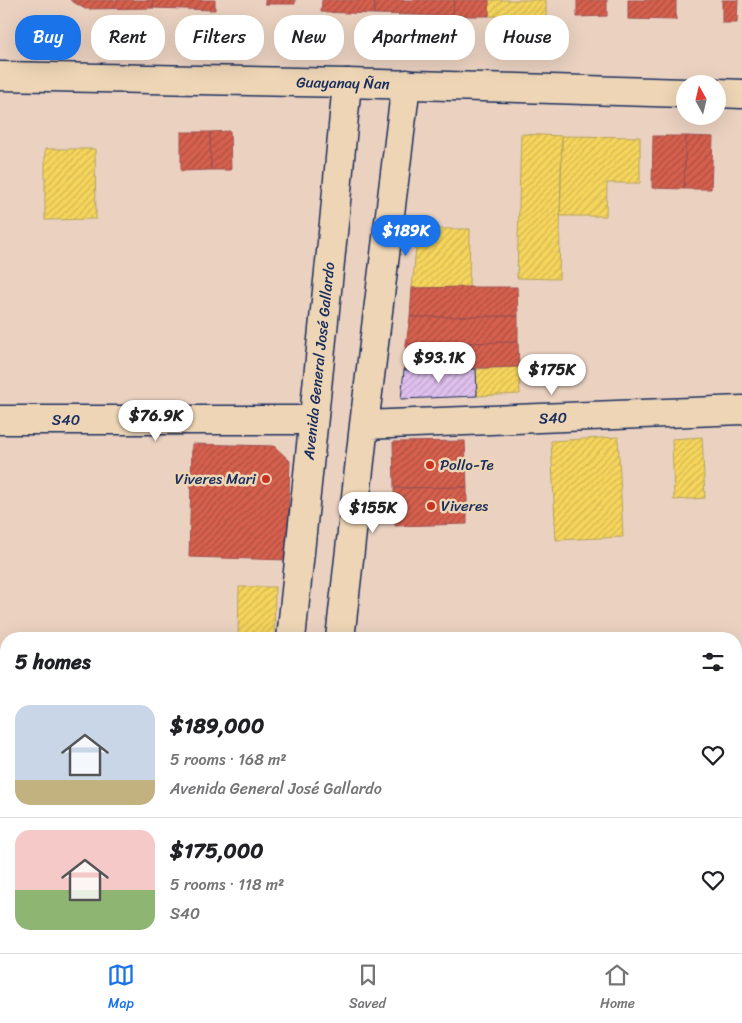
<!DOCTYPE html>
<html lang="en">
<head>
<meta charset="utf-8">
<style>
	:root { --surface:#fff; --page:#f6f6f6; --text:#202124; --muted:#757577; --line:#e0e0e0; --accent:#1a73e8 }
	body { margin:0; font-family:Sriracha,sans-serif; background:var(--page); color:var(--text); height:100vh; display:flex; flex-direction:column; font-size:19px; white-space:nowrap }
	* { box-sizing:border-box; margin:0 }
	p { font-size:16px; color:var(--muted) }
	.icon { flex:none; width:28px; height:28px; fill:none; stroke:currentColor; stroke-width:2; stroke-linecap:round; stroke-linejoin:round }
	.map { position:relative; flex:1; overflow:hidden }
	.side { position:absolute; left:0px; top:632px; width:742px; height:321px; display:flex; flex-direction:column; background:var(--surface); border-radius:20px 20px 0 0; box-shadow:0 5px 20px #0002 }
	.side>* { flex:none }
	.guide { position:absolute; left:15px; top:15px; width:712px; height:45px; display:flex; gap:10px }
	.needle { width:32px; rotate:352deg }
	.controls { position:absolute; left:676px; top:75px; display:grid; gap:10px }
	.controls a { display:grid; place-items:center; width:50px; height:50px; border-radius:50%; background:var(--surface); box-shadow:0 5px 20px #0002; font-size:25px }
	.price { position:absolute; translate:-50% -42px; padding:0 11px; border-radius:18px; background:#fff; color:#222; font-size:16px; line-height:32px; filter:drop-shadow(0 1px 2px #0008) }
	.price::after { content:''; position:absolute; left:50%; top:30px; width:15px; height:11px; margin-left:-8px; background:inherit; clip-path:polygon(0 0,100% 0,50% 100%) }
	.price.active { background:var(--accent); color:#fff }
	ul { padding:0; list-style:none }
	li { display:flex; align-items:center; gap:15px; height:125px; padding:0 15px }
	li+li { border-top:1px solid var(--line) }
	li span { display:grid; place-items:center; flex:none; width:140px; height:100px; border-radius:15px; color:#555 }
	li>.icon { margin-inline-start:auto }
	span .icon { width:60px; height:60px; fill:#fffc; stroke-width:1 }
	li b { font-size:21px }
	h2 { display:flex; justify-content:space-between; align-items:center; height:60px; padding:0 15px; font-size:21px }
	.pill { padding:0 18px; border-radius:20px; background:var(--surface); box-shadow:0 5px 20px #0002; font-size:18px; line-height:45px }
	.pill.active { background:var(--accent); color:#fff }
	.tabs { display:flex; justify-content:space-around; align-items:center; height:70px; border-top:1px solid var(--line); background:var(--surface); font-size:14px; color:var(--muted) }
	.tabs a { display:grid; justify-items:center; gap:2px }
	.tabs .active { color:var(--accent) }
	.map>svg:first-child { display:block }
	.homes { fill:url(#homes-hatch); stroke:#b4a35d }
	.shops { fill:url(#shops-hatch); stroke:#9e5152 }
	.building { fill:url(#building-hatch); stroke:#1b2f5e }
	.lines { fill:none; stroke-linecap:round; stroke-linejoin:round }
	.street-casing { stroke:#1b2f5e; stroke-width:31 }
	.secondary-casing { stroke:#1b2f5e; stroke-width:31 }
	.street { stroke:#edd5b5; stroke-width:28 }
	.secondary { stroke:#edd5b5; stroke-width:28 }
	.poi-dot { fill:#c8321e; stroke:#edd5b5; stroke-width:2 }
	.labels { text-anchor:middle; stroke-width:5; stroke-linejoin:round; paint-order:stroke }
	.street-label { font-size:15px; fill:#1b2f5e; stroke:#edd5b5 }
	.poi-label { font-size:15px; fill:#1b2f5e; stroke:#edd5b5; text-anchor:start }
</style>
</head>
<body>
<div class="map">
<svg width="742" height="953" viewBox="0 0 742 953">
	<defs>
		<pattern id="homes-hatch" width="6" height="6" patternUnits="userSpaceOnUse" patternTransform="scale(1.25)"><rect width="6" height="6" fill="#f6d55c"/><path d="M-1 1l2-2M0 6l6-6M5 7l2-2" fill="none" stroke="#d2b752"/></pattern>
		<pattern id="shops-hatch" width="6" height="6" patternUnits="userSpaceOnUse" patternTransform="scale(1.25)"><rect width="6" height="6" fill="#d6604d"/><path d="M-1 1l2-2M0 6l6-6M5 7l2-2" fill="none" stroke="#ad5043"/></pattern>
		<pattern id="building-hatch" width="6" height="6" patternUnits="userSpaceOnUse" patternTransform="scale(1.25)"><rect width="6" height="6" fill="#dfc0ed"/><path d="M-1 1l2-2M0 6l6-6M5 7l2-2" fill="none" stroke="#bfa5ce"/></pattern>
	</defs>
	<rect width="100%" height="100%" fill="#ead1c0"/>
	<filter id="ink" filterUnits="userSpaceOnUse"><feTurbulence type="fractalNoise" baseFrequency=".02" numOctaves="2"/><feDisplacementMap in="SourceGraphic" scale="10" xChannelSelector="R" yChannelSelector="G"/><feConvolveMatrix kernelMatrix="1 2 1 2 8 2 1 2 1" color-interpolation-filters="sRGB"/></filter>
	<g filter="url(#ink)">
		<path class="homes" d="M489,0h57v17l-57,-1z
			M521,134l41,2 -3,143 -42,-1z
			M562,136l78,1v46h-33l-1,33h-46z
			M45,149h50l1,70 -51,1z
			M418,229h52l-1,58 -57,1z
			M519,367l1,27 -43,2 -1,-27z
			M618,437l5,100 -67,3 -5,-99z
			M702,437l3,61 -31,2 -2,-61z
			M239,587h36l-1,52h-36z
			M0,825h6v103h-6z"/>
		<path class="shops" d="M70,0h83v8l-68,1z
			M153,0h62v10l-62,-2z
			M265,0h30v4h-30z
			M322,0h53l-1,14 -53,-2z
			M375,0h79l-1,16 -79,-2z
			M454,0h35v16h-36z
			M577,0h30v16l-30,1z
			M628,0h48v20l-48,-1z
			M722,0h16l-1,23h-15z
			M230,131l1,39h-20l-1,-38z
			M181,132h29l1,38 -30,1z
			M653,136h33l-2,53 -32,-1z
			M686,136l27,1 -2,52h-27z
			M469,287h48l1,29 -108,1 2,-29z
			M518,316v26l-112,2 4,-27z
			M518,342l1,25 -115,3 2,-26z
			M465,441l2,46 -73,1 -1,-46z
			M192,444l82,2 16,15 -3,99 -98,-3z
			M467,487v37l-72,2 -1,-38z"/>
		<path class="building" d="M476,369l1,27 -76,3 3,-29z"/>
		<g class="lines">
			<g class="street-casing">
				<path id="street" d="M0,420h312
					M364,425l378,-15
					M291,639l43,-416 13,-140
					M340,639l24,-214 42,-341
					M736,666h6
					M0,681h6
					M736,941h6
					M0,949l373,-1"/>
			</g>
			<g class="secondary-casing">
				<path id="secondary" d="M0,76l347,7 338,10
					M718,93l24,1"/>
			</g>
			<use href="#street" class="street"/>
			<use href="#secondary" class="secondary"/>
		</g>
	</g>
	<g class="poi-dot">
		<circle cx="430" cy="465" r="5"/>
		<circle cx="266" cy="479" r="5"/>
		<circle cx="431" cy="506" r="5"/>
	</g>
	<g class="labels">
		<g class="street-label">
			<text transform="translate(343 83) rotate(1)" y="5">Guayanay Ñan</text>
			<text transform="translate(319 361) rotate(-84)" y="5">Avenida General José Gallardo</text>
			<text transform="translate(553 418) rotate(-2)" y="5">S40</text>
			<text x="66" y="425">S40</text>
		</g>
		<g class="poi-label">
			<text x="440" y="470">Pollo-Te</text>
			<text x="256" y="484" text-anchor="end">Viveres Mari</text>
			<text x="441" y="511">Viveres</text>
		</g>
	</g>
</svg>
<div class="controls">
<a><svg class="needle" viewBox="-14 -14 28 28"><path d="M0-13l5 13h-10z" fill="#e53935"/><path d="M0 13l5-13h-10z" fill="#757577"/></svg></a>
</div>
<b class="price active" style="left:406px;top:257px">$189K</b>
<b class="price" style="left:439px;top:384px">$93.1K</b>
<b class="price" style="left:552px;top:396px">$175K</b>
<b class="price" style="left:156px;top:442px">$76.9K</b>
<b class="price" style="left:373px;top:534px">$155K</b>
<div class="guide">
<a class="pill active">Buy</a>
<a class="pill">Rent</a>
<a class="pill">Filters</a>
<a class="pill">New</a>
<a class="pill">Apartment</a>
<a class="pill">House</a>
</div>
<section class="side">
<h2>5 homes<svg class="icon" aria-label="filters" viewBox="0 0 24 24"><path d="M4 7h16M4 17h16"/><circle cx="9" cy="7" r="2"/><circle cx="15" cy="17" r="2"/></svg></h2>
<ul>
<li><span style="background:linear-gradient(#c9d6e8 75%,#c2b280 0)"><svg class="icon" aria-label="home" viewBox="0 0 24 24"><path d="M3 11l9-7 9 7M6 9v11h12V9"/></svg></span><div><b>$189,000</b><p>5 rooms · 168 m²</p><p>Avenida General José Gallardo</p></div><svg class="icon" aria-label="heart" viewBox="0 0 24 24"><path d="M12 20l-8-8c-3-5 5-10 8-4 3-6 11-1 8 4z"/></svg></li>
<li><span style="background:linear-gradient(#f6c9c9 60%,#8fb573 0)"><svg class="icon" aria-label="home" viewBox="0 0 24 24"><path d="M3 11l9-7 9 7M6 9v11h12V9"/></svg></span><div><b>$175,000</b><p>5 rooms · 118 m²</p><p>S40</p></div><svg class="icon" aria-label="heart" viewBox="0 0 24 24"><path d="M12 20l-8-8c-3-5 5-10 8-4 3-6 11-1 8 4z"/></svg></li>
</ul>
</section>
</div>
<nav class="tabs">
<a class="active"><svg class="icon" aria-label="map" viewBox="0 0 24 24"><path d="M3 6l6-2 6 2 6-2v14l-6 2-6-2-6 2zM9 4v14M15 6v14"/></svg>Map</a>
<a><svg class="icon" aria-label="saved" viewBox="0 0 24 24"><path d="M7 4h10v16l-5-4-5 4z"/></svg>Saved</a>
<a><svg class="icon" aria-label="home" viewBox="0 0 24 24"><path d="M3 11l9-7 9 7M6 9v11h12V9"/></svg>Home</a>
</nav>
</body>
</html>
